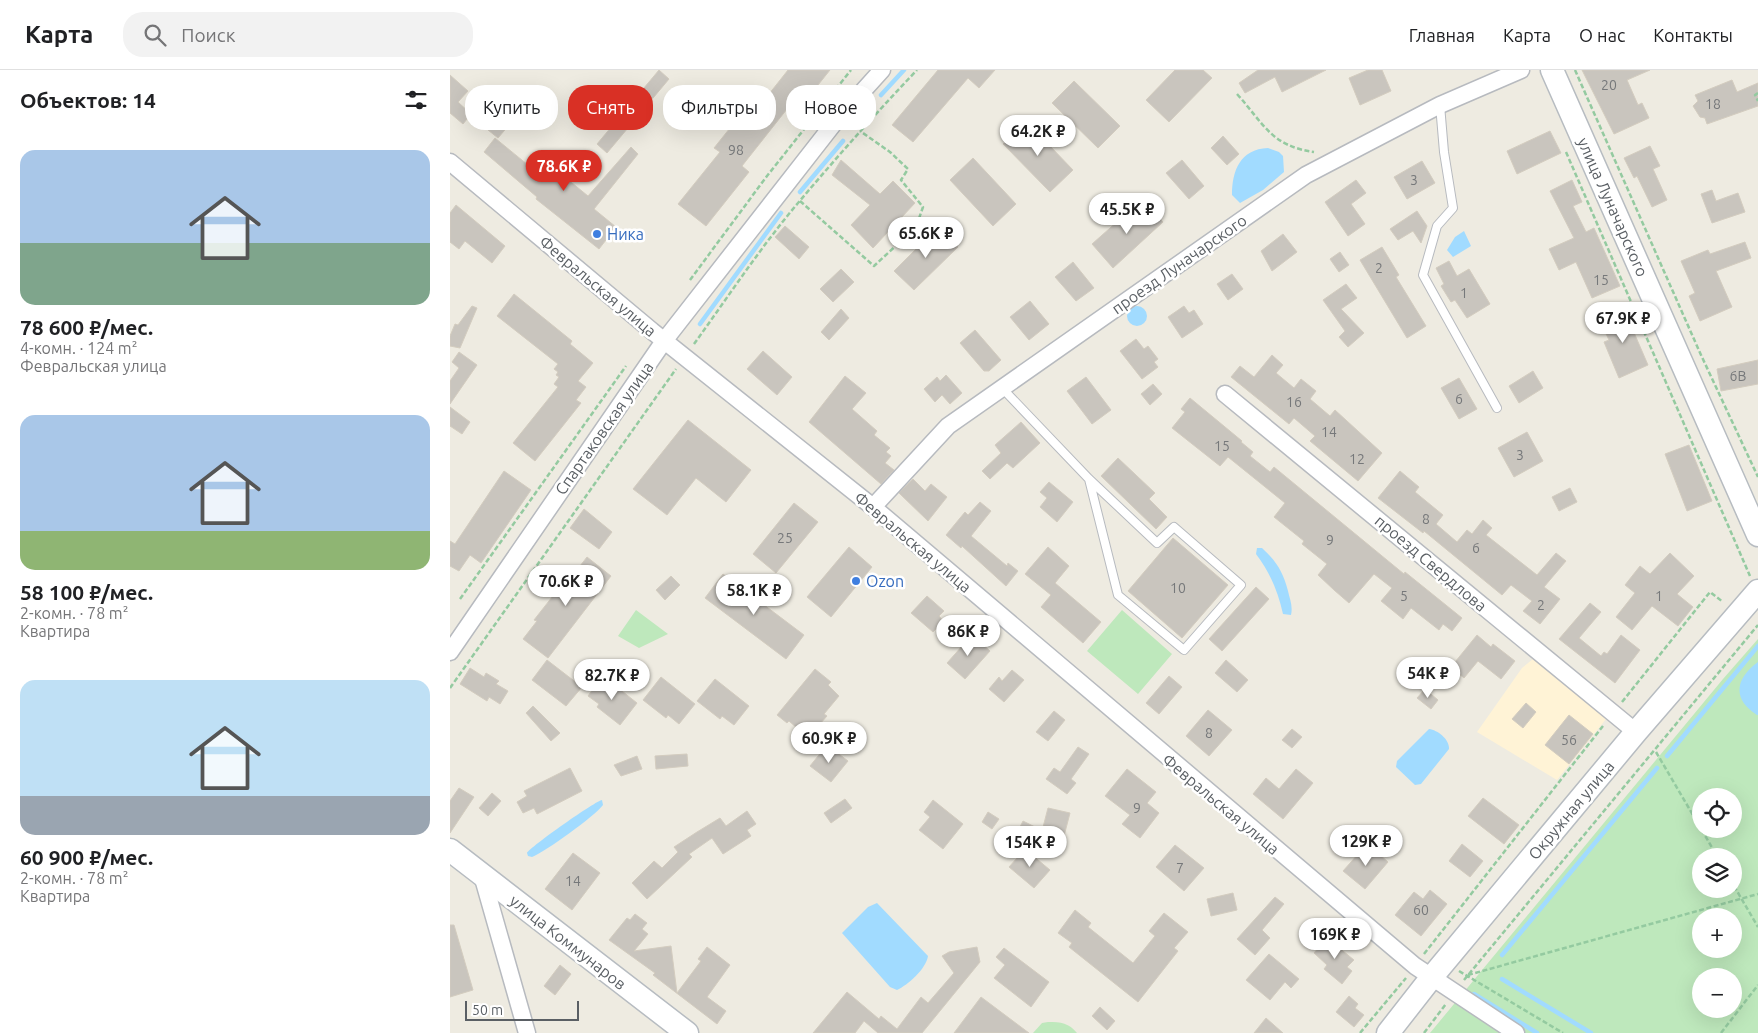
<!DOCTYPE html>
<html lang="ru">
<head>
<meta charset="utf-8">
<style>
	:root { --surface:#fff; --page:#f2f2f2; --text:#202124; --muted:#757577; --line:#e0e0e0; --accent:#d93025 }
	body { margin:0; font-family:Ubuntu,sans-serif; background:var(--page); color:var(--text); height:100vh; display:flex; flex-direction:column; font-size:19px; white-space:nowrap }
	* { box-sizing:border-box; margin:0 }
	p { font-size:16px; color:var(--muted) }
	.icon { flex:none; width:28px; height:28px; fill:none; stroke:currentColor; stroke-width:2; stroke-linecap:round; stroke-linejoin:round }
	.map { position:relative; flex:1; overflow:hidden }
	.drawer { display:flex; flex-direction:column; background:var(--surface); width:450px }
	.drawer>* { flex:none }
	.hud { position:absolute; left:15px; top:15px; width:475px; height:45px; display:flex; gap:10px }
	.buttons { position:absolute; left:1242px; top:718px; display:grid; gap:10px }
	.buttons a { display:grid; place-items:center; width:50px; height:50px; border-radius:50%; background:var(--surface); box-shadow:0 5px 20px #0002; font-size:25px }
	.scale { position:absolute; left:15px; bottom:12px; width:114px; box-sizing:border-box; padding-left:5px; border:2px solid #5a5f64; border-top:0; font-size:14px; line-height:18px; white-space:nowrap; color:#5a5f64; -webkit-text-stroke:4px #fff; paint-order:stroke }
	.price { position:absolute; translate:-50% -42px; padding:0 11px; border-radius:18px; background:#fff; color:#222; font-size:16px; line-height:32px; filter:drop-shadow(0 1px 2px #0008) }
	.price::after { content:''; position:absolute; left:50%; top:30px; width:15px; height:11px; margin-left:-8px; background:inherit; clip-path:polygon(0 0,100% 0,50% 100%) }
	.price.current { background:var(--accent); color:#fff }
	ul { padding:0; list-style:none }
	li { display:grid; align-content:center; gap:10px; height:265px; padding:0 20px }
	li span { display:grid; place-items:center; height:155px; border-radius:15px; color:#555 }
	li>.icon { margin-inline-start:auto }
	span .icon { width:90px; height:90px; fill:#fffc; stroke-width:1 }
	li b { font-size:21px }
	h2 { display:flex; justify-content:space-between; align-items:center; height:60px; padding:0 20px; font-size:21px }
	.pill { padding:0 18px; border-radius:20px; background:var(--surface); box-shadow:0 5px 20px #0002; font-size:18px; line-height:45px }
	.pill.current { background:var(--accent); color:#fff }
	header { display:flex; align-items:center; gap:30px; box-sizing:border-box; height:70px; padding:0 25px; background:var(--surface); border-bottom:1px solid var(--line) }
	header strong { font-size:24px }
	nav { display:flex; gap:28px; margin-inline-start:auto; font-size:18px }
	.search { width:350px; height:45px; background:var(--page); display:flex; align-items:center; gap:12px; box-sizing:border-box; padding:0 18px; border-radius:20px; color:var(--muted); font-size:19px }
	main { display:flex; flex:1; min-height:0 }
	.map>svg:first-child { display:block }
	.commercial { fill:#fff3d6 }
	.green { fill:#bee8bc; fill-rule:evenodd }
	.water { fill:#a1dbff }
	.lines { fill:none; stroke-linecap:round; stroke-linejoin:round }
	.stream { stroke:#a1dbff; stroke-width:4.5 }
	.building { fill:#c9c5be; stroke:#d3ccbf }
	.lane-casing { stroke:#b7babf; stroke-width:10 }
	.street-casing { stroke:#b7babf; stroke-width:19 }
	.secondary-casing { stroke:#b7bcc1; stroke-width:25 }
	.path { stroke:#94caa0; stroke-width:2.5; stroke-dasharray:5 2.5; stroke-linecap:butt }
	.lane { stroke:#fff; stroke-width:8 }
	.street { stroke:#fff; stroke-width:16 }
	.secondary { stroke:#fff; stroke-width:22 }
	.shop-dot { fill:#3f7fe0; stroke:#fff; stroke-width:2 }
	.labels { text-anchor:middle; stroke-width:5; stroke-linejoin:round; paint-order:stroke }
	.number-label { font-size:14px; fill:#76787a }
	.street-label { font-size:16px; fill:#5a5f64; stroke:#fff }
	.shop-label { font-size:16px; fill:#366cbe; stroke:#fff; text-anchor:start }
</style>
</head>
<body>
<header>
<strong>Карта</strong>
<div class="search"><svg class="icon" aria-label="search" viewBox="0 0 24 24"><circle cx="10" cy="10" r="6"/><path d="M15 15l6 6"/></svg>Поиск</div>
<nav><a>Главная</a><a>Карта</a><a>О нас</a><a>Контакты</a></nav>
</header>
<main>
<section class="drawer">
<h2>Объектов: 14<svg class="icon" aria-label="filters" viewBox="0 0 24 24"><path d="M4 7h16M4 17h16"/><circle cx="9" cy="7" r="2"/><circle cx="15" cy="17" r="2"/></svg></h2>
<ul>
<li><span style="background:linear-gradient(#a9c7e8 60%,#7fa58c 0)"><svg class="icon" aria-label="home" viewBox="0 0 24 24"><path d="M3 11l9-7 9 7M6 9v11h12V9"/></svg></span><div><b>78 600 ₽/мес.</b><p>4-комн. · 124 m²</p><p>Февральская улица</p></div></li>
<li><span style="background:linear-gradient(#a9c7e8 75%,#8fb573 0)"><svg class="icon" aria-label="home" viewBox="0 0 24 24"><path d="M3 11l9-7 9 7M6 9v11h12V9"/></svg></span><div><b>58 100 ₽/мес.</b><p>2-комн. · 78 m²</p><p>Квартира</p></div></li>
<li><span style="background:linear-gradient(#bfe0f5 75%,#9aa5b1 0)"><svg class="icon" aria-label="home" viewBox="0 0 24 24"><path d="M3 11l9-7 9 7M6 9v11h12V9"/></svg></span><div><b>60 900 ₽/мес.</b><p>2-комн. · 78 m²</p><p>Квартира</p></div></li>
</ul>
</section>
<div class="map">
<svg width="1308" height="963" viewBox="0 0 1308 963">
	<rect width="100%" height="100%" fill="#eeebe1"/>
	<path class="commercial" d="M1083,589l73,60 -49,61 -80,-48 45,-64z"/>
	<path class="green" d="M186,540l32,24 -29,14 -21,-12z
		M672,540l50,44 -34,40 -51,-43z
		M1308,569v394h-328l293,-354zM1251,726h33v33h-33zM1251,786h33v33h-33zM1251,846h33v33h-33zM1251,906h33v33h-33z
		M598,952c13,0 21,1 29,11h-44l9,-10z"/>
	<path class="water" d="M818,78l11,4 4,4 1,16 -21,18 -23,13 -8,-8c0,-24 8,-46 36,-47z
		M1014,161l7,15 -18,11 -6,-7 8,-13z
		M677 246a10 10 0 1 1 20 0a10 10 0 1 1-20 0Z
		M807,478h5c15,14 21,24 26,43 2,9 5,15 3,24l-8,-1c-5,-22 -13,-42 -27,-60z
		M1308,592v53h-1c-25,-16 -22,-36 1,-53z
		M392 668a10 10 0 1 1 20 0a10 10 0 1 1-20 0Z
		M979,659c9,1 21,11 20,20l-28,35 -6,1 -19,-18 1,-6z
		M152,730l1,5c-8,11 -58,47 -71,52l-4,-1 -1,-3c3,-6 70,-53 75,-53z
		M427,833l51,53c-2,13 -20,29 -31,34l-7,-3 -48,-54 26,-26z"/>
	<g class="lines">
		<path class="stream" d="M431,25l23,-25
			M350,122l43,-51
			M250,254l81,-111
			M1217,686l91,-110
			M1052,885l155,-187
			M1052,909l89,54
			M1024,924l63,39"/>
	</g>
	<path class="building" d="M209,0l10,9 -62,74 -10,-9z
		M338,0h42l-36,45 -7,-6 -45,57 7,6 -43,54 -28,-22 42,-52 -6,-4 48,-60 7,6z
		M488,0h57l-16,18 -11,-10 -55,64 -21,-17z
		M725,0h28l9,8 -43,44 -23,-22z
		M808,0h68l-44,22 -7,-15 -30,16 -6,-10z
		M918,0h14l9,21 -31,14 -11,-27z
		M1132,0h68l-23,10 11,25 4,-2 7,15 -35,16z
		M0,5l18,16 -10,11 13,12 -8,10 -13,-11z
		M1282,10l5,12 21,-9v23l-51,18 -2,-6 -5,-1 -7,-11 5,-5 -3,-6z
		M624,11l46,45 -22,22 -46,-45z
		M68,24l10,9 -30,35 -10,-8z
		M576,51l47,49 -23,22 -47,-48z
		M1100,61l11,22 -44,21 -10,-23z
		M773,66l16,18 -12,11 -16,-17z
		M45,68l33,27 6,-8 29,24 3,-3 22,18 43,-49 7,7 -44,55 22,18 -17,22 -63,-50 1,-2 -53,-45z
		M1200,76l10,20 -7,3 14,31 -15,7 -15,-31 -3,2 -10,-20z
		M523,88l43,46 -23,22 -43,-46z
		M391,90l39,34 13,-13 22,22 -42,45 -22,-23 19,-20 -38,-30z
		M732,90l22,26 -15,13 -23,-26z
		M972,91l13,22 -28,16 -13,-22z
		M906,110l10,13 -15,11 14,20 -17,12 -23,-34z
		M1122,110l10,22 -9,4 13,26 8,-4 26,58 -28,12 -16,-36 -17,8 -10,-21 25,-11 -24,-47z
		M1262,120l4,11 22,-8 7,19 -33,11 -11,-29z
		M695,133l18,19 -50,46 -21,-24 35,-31 3,4z
		M6,135l49,41 -13,17 -27,-22 -6,8 -9,-7v-29z
		M967,141l10,15 -6,17 -8,-12 -15,9 -8,-11z
		M335,156l24,21 -10,12 -24,-22z
		M488,157l20,20 -44,43 -20,-19z
		M833,164l14,18 -25,19 -11,-20z
		M1295,172l6,16 -35,13 16,36 -32,14 -11,-25 6,-3 -14,-32 27,-11 2,4z
		M932,177l17,28 -3,2 30,49 -19,12 -47,-78z
		M890,182l9,13 -10,7 -9,-13z
		M999,191l8,15 12,-7 21,35 -23,14 -12,-18 -4,2 -10,-16 3,-2 -8,-16z
		M623,192l21,26 -18,13 -21,-24z
		M391,199l13,13 -21,20 -13,-13z
		M782,204l11,15 -15,11 -11,-16z
		M896,214l11,14 -16,11 23,24 -16,14 -9,-10 6,-6 -22,-31z
		M64,224l58,47 -2,3 23,19 -15,18 8,6 -10,13 5,3 -46,58 -22,-18 45,-56 -4,-3 5,-7 -3,-2 2,-3 -4,-3 4,-5 -61,-48z
		M580,231l19,23 -20,16 -19,-23z
		M22,236l5,2 -17,40 -10,-2v-10l5,-12 3,1z
		M734,236l5,7 5,-3 9,14 -21,14 -14,-21z
		M1176,237l6,12 -3,2 19,44 -29,13 -15,-36 5,-2 -9,-19z
		M391,239l8,9 -20,22 -8,-8z
		M525,260l26,30 -12,11h-5l-24,-28z
		M686,269l8,10 4,-3 10,13 -4,3 4,5 -16,12 -22,-28z
		M313,281l29,26 -15,18 -30,-26z
		M9,282l18,13 -27,39v-23l9,-13 -7,-6z
		M822,285l11,10 -7,8 18,15 7,-9 15,12 -6,8 20,17 5,-6 47,43 -24,28 -48,-40 5,-5 -21,-18 -5,6 -58,-47 9,-11 14,11z
		M1308,290v24l-37,7 -4,-22z
		M1083,301l10,17 -24,15 -10,-17z
		M496,305l16,18 -12,11 -8,-9 -7,7 -11,-13 13,-12 3,4z
		M395,306l21,17 -14,16 25,22 -3,4 16,13 -4,4 5,4 -6,7 9,7 -13,14 -72,-62z
		M636,307l25,33 -19,14 -25,-33z
		M1009,308l18,31 -18,10 -18,-31z
		M703,314l9,10 -12,11 -9,-11z
		M740,328l52,43 -1,1 12,10 -3,4 20,16 4,-5 130,107 1,-2 57,46 -10,13 -9,-7 -4,6 -28,-22 -8,11 -22,-18 11,-13 -18,-14 -25,29 -15,-13 -16,-15 9,-11 -25,-20 2,-3 -30,-24 11,-14 -57,-46 -8,9 -48,-38 13,-16 -4,-3z
		M0,337l20,15 -8,12 -12,-8z
		M238,350l63,50 -25,32 -30,-24 -29,37 -34,-26z
		M571,352l19,21 -27,25 -6,-5 -17,16 -8,-8 19,-18 -6,-8z
		M1077,362l16,29 -29,16 -16,-29z
		M1239,375l23,56 -25,10 -22,-57z
		M668,388l37,35 -6,6 18,18 -11,12 -55,-53z
		M54,401l27,19 -50,73 -11,-8 -11,16 -9,-5v-25l5,3z
		M950,401l19,16 -4,5 28,23 -7,9 21,18 10,-12 5,4 11,-14 9,8 -6,7 51,40 19,-22 10,8 -22,26 16,12 -20,25 -17,-13 9,-10 -21,-16 -9,10 -78,-64 -1,2 -45,-35z
		M463,409l12,12 6,-7 16,13 -19,24 -29,-28z
		M599,412l24,20 -16,20 -17,-15 7,-9 -7,-6z
		M1120,418l7,14 -18,9 -7,-14z
		M530,432l11,9 -20,25 36,30 1,-3 10,8 -12,15 -44,-40 -1,2 -15,-13 19,-23 3,3z
		M344,433l24,19 -42,51 -23,-19z
		M134,439l28,23 -13,17 -29,-21z
		M723,468l55,47 -46,53 -54,-47z
		M399,477l23,20 -41,50 -24,-20z
		M598,477l21,19 -14,17 46,39 -18,21 -42,-36 10,-12 -26,-21z
		M1220,483l24,23 -17,18 16,13 -15,19 -26,-20 -20,24 -16,-13 19,-24 -10,-8 15,-19 10,8z
		M137,487l24,19 -63,82 -25,-19 14,-18 -3,-1 37,-47 2,2z
		M273,504l81,61 -18,24 -81,-61z
		M221,506l9,9 -15,15 -9,-10z
		M806,517l13,12 -47,52 -13,-12z
		M477,526l17,15 -5,5 4,5 -10,11 -22,-19z
		M1140,533l11,9 -22,26 22,18 3,-4 3,2 14,-19 19,15 -25,33 -56,-44z
		M522,565l18,16 -25,28 -18,-16z
		M1027,565l14,12 2,-3 22,17 -14,18 -23,-18 -14,17 -13,-11z
		M97,590l35,27 -16,19 -34,-26z
		M776,590l22,20 -11,12 -22,-19z
		M20,598l14,9 2,-4 13,8 -3,3 12,7 -8,13 -11,-7 -2,4 -27,-17z
		M365,599l16,13 -3,3 11,11 -15,18 3,2 -8,9 6,5 -11,13 -25,-22 -2,2 -10,-8z
		M562,600l12,10 -20,22 -15,-13 10,-12 3,4z
		M153,606l34,27 -17,22 -23,-18 2,-3 -11,-8z
		M719,606l13,11 -23,27 -13,-11z
		M211,607l34,27 -16,20 -11,-9 -2,3 -23,-18z
		M265,609l34,27 -15,19 -12,-9 -2,3 -23,-18z
		M975,619l13,11 -7,9 -14,-11z
		M1076,633l10,9 -13,16 -11,-9z
		M83,636l27,27 -9,8 -25,-28z
		M758,640l24,20 -23,26 -23,-20z
		M604,641l11,9 -17,21 -12,-9z
		M1119,645l24,19 -24,30 -24,-19z
		M842,659l10,8 -10,11 -10,-8z
		M377,675l21,16 -17,21 -21,-16z
		M628,677l11,7 -18,25 5,4 -9,11 -21,-15 8,-11 6,4z
		M237,684l1,12 -32,3 -1,-13z
		M187,686l5,13 -21,7 -7,-11z
		M120,698l12,23 -45,23 -3,-6 -11,5 -6,-11 10,-6 -3,-5z
		M677,699l29,23 -9,11 12,10 -19,25 -18,-14 8,-9 -25,-19z
		M846,699l17,14 -30,36 -30,-25 13,-16 13,11z
		M9,718l15,9 -24,36v-32z
		M42,723l9,8 -13,15 -9,-8z
		M1033,728l36,27 -15,19 -36,-28z
		M395,729l7,9 -21,15 -7,-10z
		M483,730l30,24 -20,25 -24,-19 11,-13 -6,-5z
		M598,738l22,5 -6,23 -22,-5z
		M297,741l9,13 -9,6 4,6 -28,18 -11,-16 -23,16 3,3 -45,42 -15,-16 22,-22 8,7 16,-16 -4,-5 23,-15 23,-14 6,8z
		M538,742l11,7 -7,10 -10,-7z
		M573,751l12,6 -6,12 -12,-6z
		M917,774l21,18 -23,27 -22,-18z
		M1012,774l21,17 -13,16 -21,-16z
		M725,775l29,23 -20,23 -28,-24z
		M575,779l25,21 -16,18 -25,-21z
		M123,783l27,20 -28,37 -27,-21z
		M980,820l17,14 -26,32 -26,-21 19,-23 9,7z
		M783,823l4,17 -26,6 -4,-17z
		M825,827l9,7 -22,26 8,8 -15,17 -18,-16z
		M625,840l16,13 -3,4 45,36 22,-27 -6,-5 15,-18 24,19 -14,16 4,3 -40,51 -69,-55 3,-4 -14,-10z
		M185,844l12,9 -5,6 6,5 -14,17 37,-5 6,47 24,-32 -3,-2 9,-12 23,18 -23,32 19,14 -9,13 -64,-49 2,-2 -46,-33 18,-22 3,2z
		M0,855h4l19,65 -23,7z
		M877,868l27,22 -7,7 5,4 -10,13 -18,-15 3,-4 -13,-12z
		M527,877l3,15 -58,71h-44l-14,-12 -9,12h-42l34,-41 32,27 2,-3 16,13 24,-32 7,6 26,-30 -12,-17 7,-4z
		M554,878l45,34 -18,25 -37,-29 11,-13 -9,-8z
		M819,884l30,25 -8,9 -6,-6 -15,18 -24,-20z
		M110,895l11,9 -16,21 -11,-9z
		M899,926l9,8 -3,4 9,7 -10,12 -18,-15z
		M531,927l48,36h-75z
		M650,937l15,14 -8,9 -15,-14z
		M816,948l17,15h-29z"/>
	<g class="lines">
		<g class="lane-casing">
			<path id="lane" d="M990,35l4,47 9,56 -16,18 -14,49 74,133
				M552,318l87,91 68,64 17,-16 67,58 -57,65 -66,-55 -29,-116"/>
		</g>
		<g class="street-casing">
			<path id="street" d="M0,92l202,169 221,176 542,459 101,67
				M775,324l411,338
				M423,437l75,-81 358,-251 134,-70 81,-35
				M0,582l214,-311 171,-219 47,-52
				M32,805l45,158"/>
		</g>
		<g class="secondary-casing">
			<path id="secondary" d="M1102,0l206,465
				M0,780l237,183
				M938,963l43,-55 205,-246 122,-141"/>
		</g>
		<path class="path" d="M1125,0l126,285 57,122
			M1308,23l-3,2 3,6
			M787,24c27,30 34,52 77,58
			M1116,82l184,424
			M350,131l74,65 42,-39 7,-20 -22,-27 7,-11 -18,-17 -30,-21
			M240,210l77,-104 84,-106
			M244,274c34,-47 66,-96 104,-141 38,-45 78,-90 119,-133
			M10,529l166,-233
			M0,618l226,-319
			M1172,632l88,-110 13,10
			M1206,682l61,104
			M1284,816l24,41
			M974,884l179,-228
			M1009,901l104,62
			M1018,905l290,-81
			M1014,910l294,-355
			M910,963l46,-55
			M974,963l22,-29
			M1271,963l37,-48"/>
		<use href="#lane" class="lane"/>
		<use href="#street" class="street"/>
		<use href="#secondary" class="secondary"/>
	</g>
	<g class="shop-dot">
		<circle cx="147" cy="164" r="5"/>
		<circle cx="406" cy="511" r="5"/>
	</g>
	<g class="labels">
		<g class="number-label">
			<text x="1159" y="20">20</text>
			<text x="1263" y="39">18</text>
			<text x="286" y="85">98</text>
			<text x="964" y="115">3</text>
			<text x="929" y="203">2</text>
			<text x="1151" y="215">15</text>
			<text x="1014" y="228">1</text>
			<text x="1288" y="311">6В</text>
			<text x="1009" y="334">6</text>
			<text x="844" y="337">16</text>
			<text x="879" y="367">14</text>
			<text x="772" y="381">15</text>
			<text x="1070" y="390">3</text>
			<text x="907" y="394">12</text>
			<text x="976" y="454">8</text>
			<text x="335" y="473">25</text>
			<text x="880" y="475">9</text>
			<text x="1026" y="483">6</text>
			<text x="728" y="523">10</text>
			<text x="954" y="531">5</text>
			<text x="1209" y="531">1</text>
			<text x="1091" y="540">2</text>
			<text x="759" y="668">8</text>
			<text x="1119" y="675">56</text>
			<text x="687" y="743">9</text>
			<text x="730" y="803">7</text>
			<text x="123" y="816">14</text>
			<text x="971" y="845">60</text>
		</g>
		<g class="street-label">
			<text transform="translate(1163 137) rotate(66)" y="6">улица Луначарского</text>
			<text transform="translate(729 194) rotate(-35)" y="6">проезд Луначарского</text>
			<text transform="translate(148 216) rotate(40)" y="6">Февральская улица</text>
			<text transform="translate(154 358) rotate(-55)" y="6">Спартаковская улица</text>
			<text transform="translate(463 472) rotate(40)" y="6">Февральская улица</text>
			<text transform="translate(981 493) rotate(40)" y="6">проезд Свердлова</text>
			<text transform="translate(771 734) rotate(40)" y="6">Февральская улица</text>
			<text transform="translate(1121 740) rotate(-50)" y="6">Окружная улица</text>
			<text transform="translate(118 872) rotate(38)" y="6">улица Коммунаров</text>
		</g>
		<g class="shop-label">
			<text x="157" y="170">Ника</text>
			<text x="416" y="517">Ozon</text>
		</g>
	</g>
</svg>
<div class="buttons">
<a><svg class="icon" aria-label="locate" viewBox="0 0 24 24"><circle cx="12" cy="12" r="6"/><path d="M12 2v4M12 18v4M2 12h4M18 12h4"/></svg></a>
<a><svg class="icon" aria-label="layers" viewBox="0 0 24 24"><path d="M12 4l9 5-9 5-9-5zM3 14l9 5 9-5"/></svg></a>
<a>+</a>
<a>−</a>
</div>
<div class="scale">50 m</div>
<b class="price" style="left:588px;top:87px">64.2K ₽</b>
<b class="price current" style="left:114px;top:122px">78.6K ₽</b>
<b class="price" style="left:677px;top:165px">45.5K ₽</b>
<b class="price" style="left:476px;top:189px">65.6K ₽</b>
<b class="price" style="left:1173px;top:274px">67.9K ₽</b>
<b class="price" style="left:116px;top:537px">70.6K ₽</b>
<b class="price" style="left:304px;top:546px">58.1K ₽</b>
<b class="price" style="left:518px;top:587px">86K ₽</b>
<b class="price" style="left:978px;top:629px">54K ₽</b>
<b class="price" style="left:162px;top:631px">82.7K ₽</b>
<b class="price" style="left:379px;top:694px">60.9K ₽</b>
<b class="price" style="left:916px;top:797px">129K ₽</b>
<b class="price" style="left:580px;top:798px">154K ₽</b>
<b class="price" style="left:885px;top:890px">169K ₽</b>
<div class="hud">
<a class="pill">Купить</a>
<a class="pill current">Снять</a>
<a class="pill">Фильтры</a>
<a class="pill">Новое</a>
</div>
</div>
</main>
</body>
</html>
